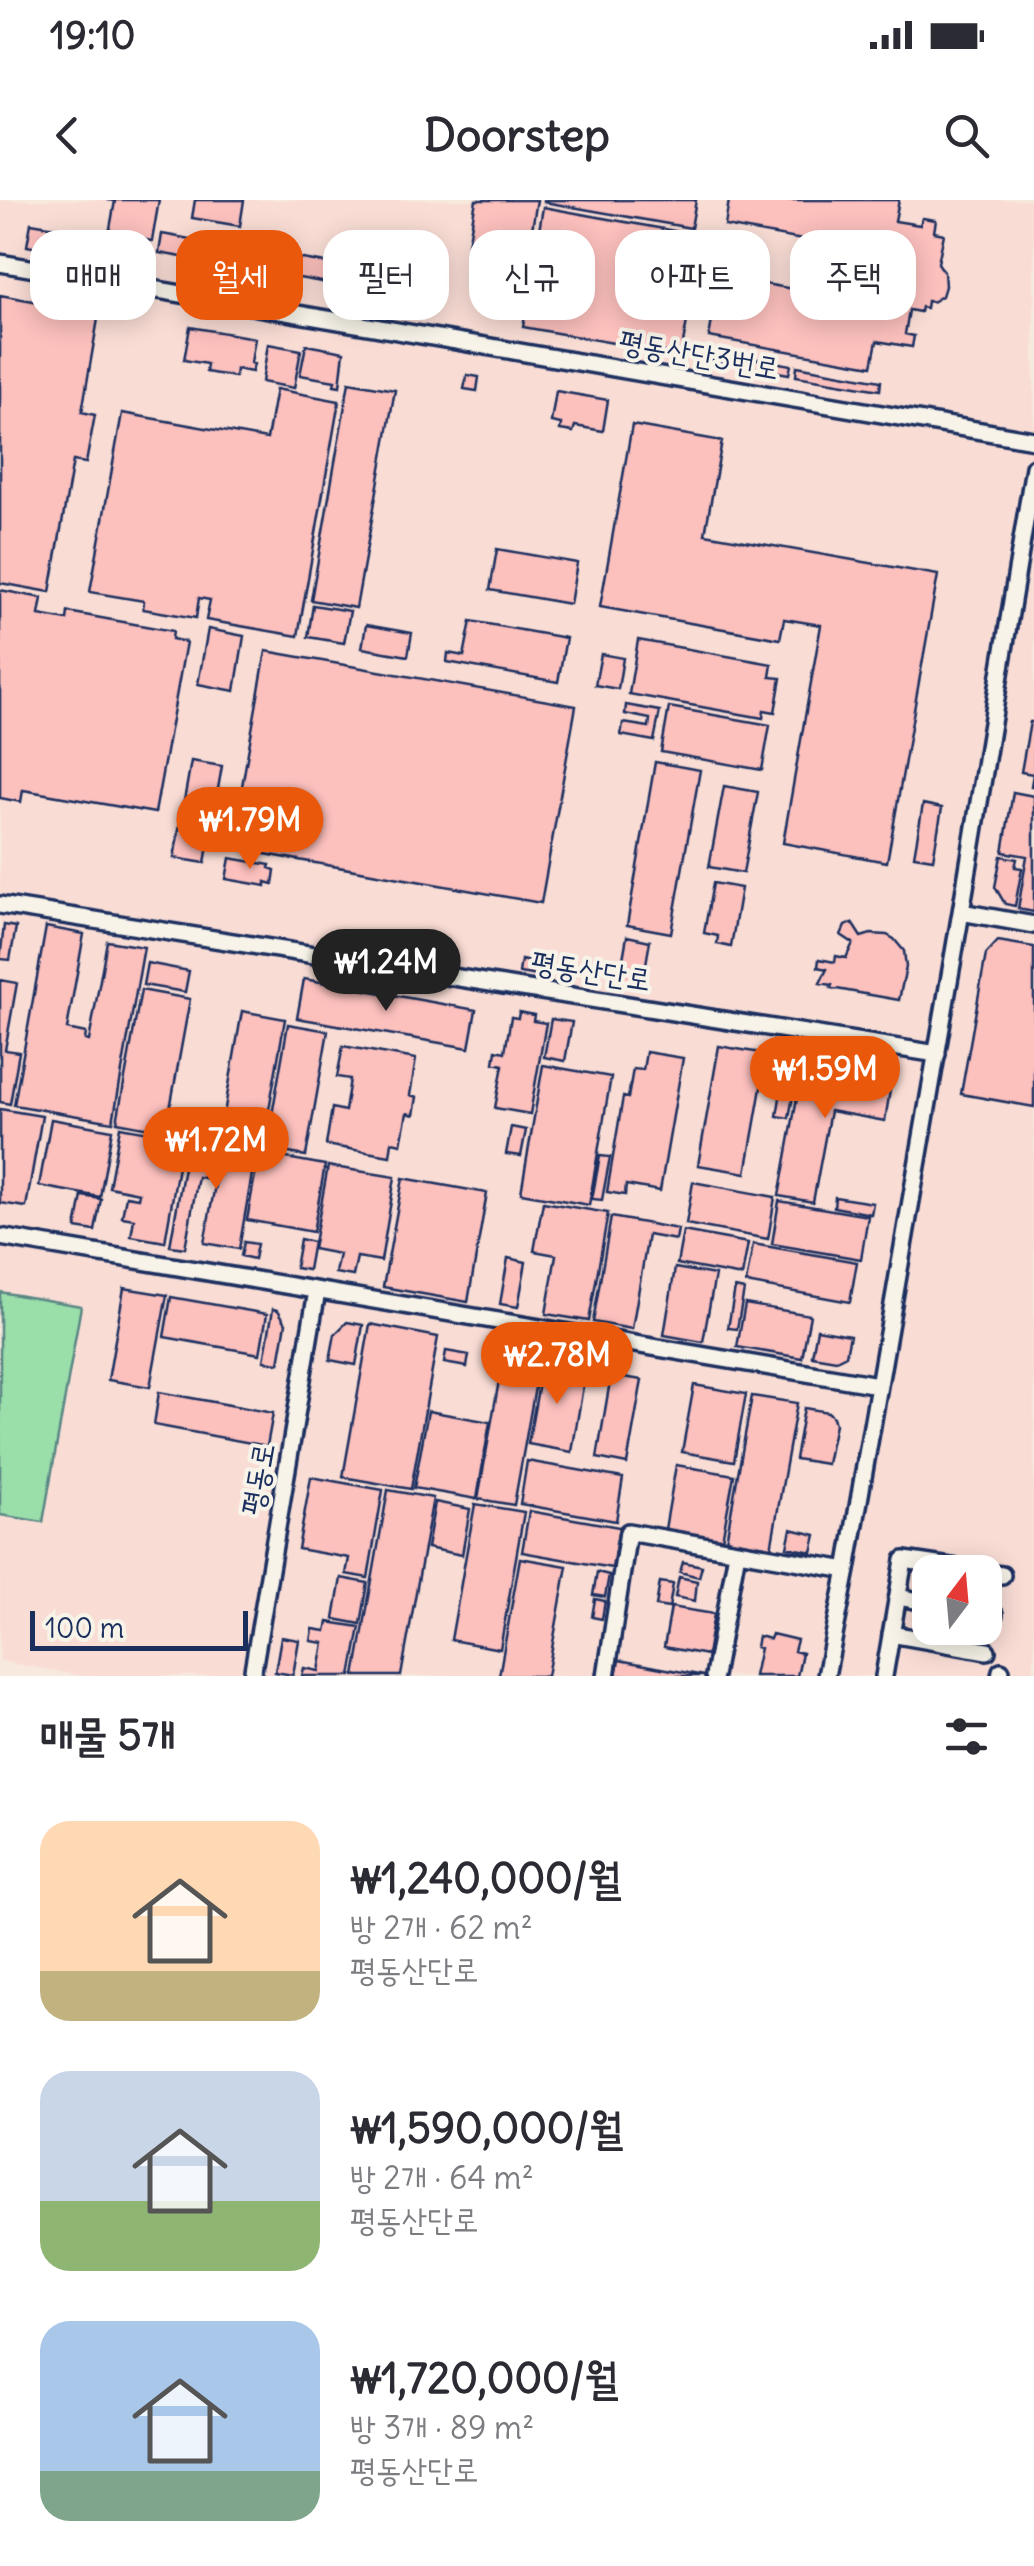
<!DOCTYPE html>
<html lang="ko">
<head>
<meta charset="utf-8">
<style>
	:root { --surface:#fff; --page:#f2f2f3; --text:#2b2b33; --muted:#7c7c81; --accent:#ea580c }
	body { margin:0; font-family:Delius,"Poor Story",sans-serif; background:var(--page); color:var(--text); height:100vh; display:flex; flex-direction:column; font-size:38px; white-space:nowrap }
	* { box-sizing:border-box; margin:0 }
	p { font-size:32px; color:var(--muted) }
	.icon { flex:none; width:55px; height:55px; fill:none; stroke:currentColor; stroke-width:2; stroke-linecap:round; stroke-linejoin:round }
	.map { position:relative; height:1476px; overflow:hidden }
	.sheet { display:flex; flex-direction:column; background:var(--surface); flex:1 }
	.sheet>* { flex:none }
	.hud { position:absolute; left:30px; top:30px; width:975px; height:90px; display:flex; gap:20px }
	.needle { width:65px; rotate:16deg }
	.buttons { position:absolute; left:912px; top:1355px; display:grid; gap:20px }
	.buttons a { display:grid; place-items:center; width:90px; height:90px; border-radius:20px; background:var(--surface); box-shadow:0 5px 25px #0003; font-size:50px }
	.scale { position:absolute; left:30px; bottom:25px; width:218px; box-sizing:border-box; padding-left:10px; border:5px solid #1b2f5e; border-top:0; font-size:28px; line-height:35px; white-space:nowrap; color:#1b2f5e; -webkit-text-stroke:8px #f7f3e8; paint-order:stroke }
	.price { position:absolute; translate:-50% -85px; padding:0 22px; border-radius:35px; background:var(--accent); color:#fff; font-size:32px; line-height:65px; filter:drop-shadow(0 2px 5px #0008) }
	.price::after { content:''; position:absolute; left:50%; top:60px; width:30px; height:22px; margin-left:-15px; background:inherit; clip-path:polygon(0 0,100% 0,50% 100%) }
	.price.selected { background:#222; color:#fff }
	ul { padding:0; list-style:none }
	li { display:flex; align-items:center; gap:30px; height:250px; padding:0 40px }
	li span { display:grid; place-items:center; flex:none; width:280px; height:200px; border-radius:30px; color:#555 }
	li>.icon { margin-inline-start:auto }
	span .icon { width:120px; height:120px; fill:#fffc; stroke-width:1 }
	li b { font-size:42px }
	h2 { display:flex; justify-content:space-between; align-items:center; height:120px; padding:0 40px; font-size:42px }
	.pill { padding:0 35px; border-radius:30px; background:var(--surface); box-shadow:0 5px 25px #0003; font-size:35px; line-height:90px }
	.pill.selected { background:var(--accent); color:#fff }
	.status { display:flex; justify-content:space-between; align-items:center; height:70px; padding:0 50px; background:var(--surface); direction:ltr }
	.status svg { height:28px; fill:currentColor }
	header { display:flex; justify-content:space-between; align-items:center; height:130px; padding:0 40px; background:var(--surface); font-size:45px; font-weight:700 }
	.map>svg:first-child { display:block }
	.built { fill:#f9ddd5; fill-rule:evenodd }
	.green { fill:#9adeaa; stroke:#5a8684; stroke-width:2.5 }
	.building { fill:#fcc0bd; stroke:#1b2f5e; stroke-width:2.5 }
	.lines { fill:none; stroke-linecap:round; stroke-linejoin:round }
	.minor-casing { stroke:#1b2f5e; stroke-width:22 }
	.minor { stroke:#f7f3e8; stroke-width:15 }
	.labels { text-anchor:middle; stroke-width:8; stroke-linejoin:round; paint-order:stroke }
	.street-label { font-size:30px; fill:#1b2f5e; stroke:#f7f3e8 }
</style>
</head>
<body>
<div class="status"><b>19:10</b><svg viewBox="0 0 49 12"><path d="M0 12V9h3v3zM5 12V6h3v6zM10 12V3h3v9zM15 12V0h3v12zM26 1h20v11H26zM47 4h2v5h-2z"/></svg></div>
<header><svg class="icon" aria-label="back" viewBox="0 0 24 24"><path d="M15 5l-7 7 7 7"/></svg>Doorstep<svg class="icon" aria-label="search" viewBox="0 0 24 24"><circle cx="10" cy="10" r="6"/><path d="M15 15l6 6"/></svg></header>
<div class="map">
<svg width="1034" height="1476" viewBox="0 0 1034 1476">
	<rect width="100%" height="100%" fill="#f8e9df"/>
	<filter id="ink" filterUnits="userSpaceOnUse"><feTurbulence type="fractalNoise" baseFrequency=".01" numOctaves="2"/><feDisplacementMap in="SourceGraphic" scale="20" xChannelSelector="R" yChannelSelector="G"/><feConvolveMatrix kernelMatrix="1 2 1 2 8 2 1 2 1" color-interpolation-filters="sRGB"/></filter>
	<g filter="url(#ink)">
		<path class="built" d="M0,0h1034v1476h-952l-82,-15zM930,1372h55v56h-55z"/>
		<path class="green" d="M0,1092l81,14 -38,216 -43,-7z"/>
		<path class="building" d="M107,0h52l-7,41 -43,-7 6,-33z
			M195,0h49l-4,26 -48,-8z
			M476,0h61l-12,70 -19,-4 2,-11 -40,-10z
			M544,0h152l-5,28 -147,-26z
			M729,0h170l-4,21 25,4 2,-7 14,2 -2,12 10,2 -6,29 6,9 1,14 -3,10 -10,6 -5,-1 -1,7 -5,-1 -1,5 -11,-2 -4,24 9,2 -2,11 -35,-6 -5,25 -163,-29 11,-61 163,29 9,-49 -167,-30z
			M543,7l159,29 -21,119 -158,-28z
			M31,23l49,8 -4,24 -49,-9z
			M96,34l41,7 -4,24 -42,-7z
			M162,34l214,38 -4,19 -213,-38z
			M0,95l99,18 -17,99 13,3 -9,48 -13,-2 -23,131 -50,-9z
			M190,127l65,11 -4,25 3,1 -2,8 -16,-3 -1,8 -29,-5 1,-8 -23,-4z
			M268,144l33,6 -7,38 -32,-6z
			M306,145l38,7 -4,34 -6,-1 1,-4 -35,-6z
			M707,150l84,15 -2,9 -84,-15z
			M797,166l84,15 -1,9 -84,-14z
			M467,175l12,2 -2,14 -13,-2z
			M349,182l46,8 -39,218 -45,-8z
			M276,189l63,12 -41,235 -92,-16 4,-20 -11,-2 -3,20 -53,-9 1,-8 -54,-9 32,-179 145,26z
			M556,191l52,9 -5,31 -28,-5 -2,6 -13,-2 1,-6 -10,-2z
			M632,225l90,16 -17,93 233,41 -51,287 -104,-19 38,-218 -37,-6 -4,20 -180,-32z
			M497,349l80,14 -7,41 -80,-14z
			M0,390l42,8 -3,17 28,5 1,-8 105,19 -1,8 14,3 -31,171 -132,-23 -2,12 -21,-4z
			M313,405l37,6 -6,32 -36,-6z
			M471,421l95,17 -8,44 -111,-20 1,-9 16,3z
			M366,425l46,8 -4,23 -46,-8z
			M208,429l36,7 -9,55 -37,-7z
			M638,440l134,24 -2,13 11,1 -6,34 -11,-2 -1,8 -134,-24z
			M266,451l310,55 -35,197 -310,-55z
			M601,454l22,4 -5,31 -23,-4z
			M626,505l34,6 -6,30 -33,-6 2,-12 26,4 1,-8 -25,-5z
			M669,507l101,18 -8,45 -101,-18z
			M1030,522h4v64h-3l2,-12 -12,-2z
			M191,561l31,5 -17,97 -31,-5z
			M655,562l45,8 -29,163 -44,-8z
			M724,586l34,6 -15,81 -34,-6z
			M1013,592l21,4v116l-16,-3 9,-53 -24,-4z
			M923,604l19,4 -9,51 -19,-3z
			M1001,656l16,3 -2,8 7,1 -7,38 -10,-2 -10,-17z
			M230,658l40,7 -1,3 6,2 -2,14 -7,-2v4l-40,-7z
			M713,683l28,5 -10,59 -14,-3 1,-8 -14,-3z
			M852,723l9,14 10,-3 16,1 7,4 10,12 2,16 -7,33 -68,-12 1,-3 -12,-2 7,-14 -9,-2 1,-8 16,3 1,-6 10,2 7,-15 -12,-8 4,-9z
			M4,725l12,2 -6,33 -10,-1z
			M46,727l38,7 -17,95 19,4 -1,7 4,1 18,-100 37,6 -31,175 -99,-17z
			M627,736l23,5 -8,46 -23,-5z
			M998,741l36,6v160l-73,-13 25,-140z
			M521,760l19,4 -2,12 -19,-3z
			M147,763l42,8 -4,21 -42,-7z
			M304,779l172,31 -7,38 -172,-30z
			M0,780l17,3 -12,67 14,2 -9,52 -10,-2z
			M141,790l49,9 -24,132 -49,-9z
			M242,811l43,8 -23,130 -43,-7z
			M519,812l15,3 -1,6 13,2 -16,91 -35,-6 8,-43 -9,-2 2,-13 9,2 6,-35 7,1z
			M551,819l21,3 -7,39 -21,-4z
			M288,824l40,7 -22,125 -40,-7z
			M343,846l73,13 -6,36 7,2 -3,18 -7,-2 -6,31 -9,-2 -2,14 -64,-11 6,-37 13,3 5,-32 -13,-2z
			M719,846l48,8 -21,119 -48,-8z
			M646,852l37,6 -23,133 -34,-6 -1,10 -18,-3 16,-95 5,1 5,-29 10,1z
			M543,865l68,12 -22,128 -68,-12z
			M803,865l78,14 9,11 -5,31 -55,-10 -17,91 -34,-6z
			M785,867l13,2 -9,49 -12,-2z
			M0,909l42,7 -16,91 -26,-4z
			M51,919l61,11 -12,67 -61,-11z
			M120,927l63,11 -18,104 -34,-6 3,-17 -12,-2 4,-21 12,2 1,-5 -30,-6z
			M511,927l15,3 -5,26 -15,-2z
			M189,939l67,12 -17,98 -35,-6 12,-63 -18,-3 -13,71 -15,-2z
			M259,953l66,12 -12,67 -66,-12z
			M600,956l10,1 -8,43 -10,-1z
			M328,966l67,11 -14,84 -24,-4 -4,19 -18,-3 4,-19 -26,-5z
			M403,978l84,15 -19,109 -85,-15z
			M693,982l82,15 -7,42 -82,-15z
			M82,996l19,3 -6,32 -19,-3z
			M835,997l38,6 -2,11 -37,-7z
			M779,1001l89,15 -7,43 -89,-15z
			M543,1002l65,11 -19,108 -43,-7 10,-59 -22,-4z
			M611,1017l67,12 -2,11 -28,-5 -16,94 -39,-7z
			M683,1031l65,12 -6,33 -65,-12z
			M300,1039l13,3 -5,28 -13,-2z
			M244,1042l13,2 -3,15 -13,-3z
			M753,1044l104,18 -7,40 -104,-19z
			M508,1058l18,4 -8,45 -18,-3z
			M675,1068l40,7 -12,67 -39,-7z
			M124,1088l43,7 -17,92 -42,-7z
			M735,1088l9,2 -7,39 -9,-1z
			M171,1097l96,17 -7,40 -96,-17z
			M745,1104l65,11 -8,43 -65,-11z
			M273,1109l5,1 8,13 -7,40 -15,-2z
			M347,1122l16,3 -7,40 -26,-5 5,-26z
			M370,1124l68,13 -27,152 -68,-12z
			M817,1129l33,6 -4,20 -10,5 -24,-4z
			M446,1151l23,4 -2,12 -23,-4z
			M543,1161l43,8 -14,83 -44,-8z
			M501,1169l36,7 -23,129 -36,-6z
			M611,1175l31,5 -15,84 -30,-6z
			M694,1185l52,9 -12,67 -52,-9z
			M159,1192l114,21 -6,33 -113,-21z
			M752,1196l45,7 -27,151 -45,-8z
			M804,1208l24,4 5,5 2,7 -8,40 -32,-5z
			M428,1211l62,11 -13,77 -63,-11z
			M527,1261l96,17 -7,43 -96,-17z
			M676,1265l58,10 -13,70 -57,-10z
			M311,1277l72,13 -15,88 -22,-4 3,-16 -51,-9z
			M388,1290l45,8 -32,178h-46z
			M435,1302l35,7 -8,46 -35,-7z
			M475,1304l49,8 -24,137 -49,-9z
			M529,1311l90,16 -7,41 -90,-16z
			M791,1329l25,6 -4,17 -25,-5z
			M520,1358l47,8 -20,110h-48z
			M683,1362l19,4 -3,11 -19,-5z
			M597,1372l12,3 -4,22 -12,-2z
			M679,1377l18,4 -2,20 -20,-4z
			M341,1378l27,5 -7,41 -27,-5z
			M660,1382l13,2 -4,24 -13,-2z
			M595,1399l10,2 -3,18 -10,-2z
			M671,1407l43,7 -7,41 -43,-8z
			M328,1422l32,5 -9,49h-49l2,-8 15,3 5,-28 -13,-2 2,-12 13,2z
			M772,1434l25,6 -3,11 8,2 -5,23h-43l6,-28 -4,-1 2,-11 12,3z
			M281,1437l18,3 -6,35 -18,-3z
			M619,1460l85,16h-88z"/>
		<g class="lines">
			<g class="minor-casing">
				<path id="minor" d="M0,63l1034,177
					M0,705l937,149
					M961,712l73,13
					M0,1037l878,148
					M985,1373l17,2
					M898,1397l32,6
					M985,1412l9,2
					M891,1434l96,17
					M252,1476l65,-385
					M606,1476l22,-144 219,38
					M714,1476l23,-124
					M826,1476l21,-106 114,-658 73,-445
					M884,1476l20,-116 80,12
					M1000,1476l1,-5"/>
			</g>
			<use href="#minor" class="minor"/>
		</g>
	</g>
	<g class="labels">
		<g class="street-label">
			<text transform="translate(699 155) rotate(10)" y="10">평동산단3번로</text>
			<text transform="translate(591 771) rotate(9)" y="10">평동산단로</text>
			<text transform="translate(258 1279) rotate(-80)" y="10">평동로</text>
		</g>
	</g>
</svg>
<div class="buttons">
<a><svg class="needle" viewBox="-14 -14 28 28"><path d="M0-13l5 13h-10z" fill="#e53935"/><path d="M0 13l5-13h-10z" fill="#7c7c81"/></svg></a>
</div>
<div class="scale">100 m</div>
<b class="price" style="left:250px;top:672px">₩1.79M</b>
<b class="price selected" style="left:386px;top:814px">₩1.24M</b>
<b class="price" style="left:825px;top:921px">₩1.59M</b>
<b class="price" style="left:216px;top:992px">₩1.72M</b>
<b class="price" style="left:557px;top:1207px">₩2.78M</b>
<div class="hud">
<a class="pill">매매</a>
<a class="pill selected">월세</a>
<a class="pill">필터</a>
<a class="pill">신규</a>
<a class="pill">아파트</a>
<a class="pill">주택</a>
</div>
</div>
<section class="sheet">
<h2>매물 5개<svg class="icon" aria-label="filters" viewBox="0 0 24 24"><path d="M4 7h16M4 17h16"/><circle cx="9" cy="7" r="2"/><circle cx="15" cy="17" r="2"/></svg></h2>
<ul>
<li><span style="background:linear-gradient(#ffd9b3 75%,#c2b280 0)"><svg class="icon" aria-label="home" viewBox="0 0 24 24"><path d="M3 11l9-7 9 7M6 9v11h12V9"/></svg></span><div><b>₩1,240,000/월</b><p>방 2개 · 62 m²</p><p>평동산단로</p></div></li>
<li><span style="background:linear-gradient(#c9d6e8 65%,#8fb573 0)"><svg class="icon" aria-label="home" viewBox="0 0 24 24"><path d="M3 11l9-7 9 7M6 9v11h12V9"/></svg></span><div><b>₩1,590,000/월</b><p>방 2개 · 64 m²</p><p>평동산단로</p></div></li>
<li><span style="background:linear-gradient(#a9c7e8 75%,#7fa58c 0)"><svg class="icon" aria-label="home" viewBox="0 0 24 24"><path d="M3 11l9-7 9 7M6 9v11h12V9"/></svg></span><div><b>₩1,720,000/월</b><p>방 3개 · 89 m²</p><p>평동산단로</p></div></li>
</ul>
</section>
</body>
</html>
